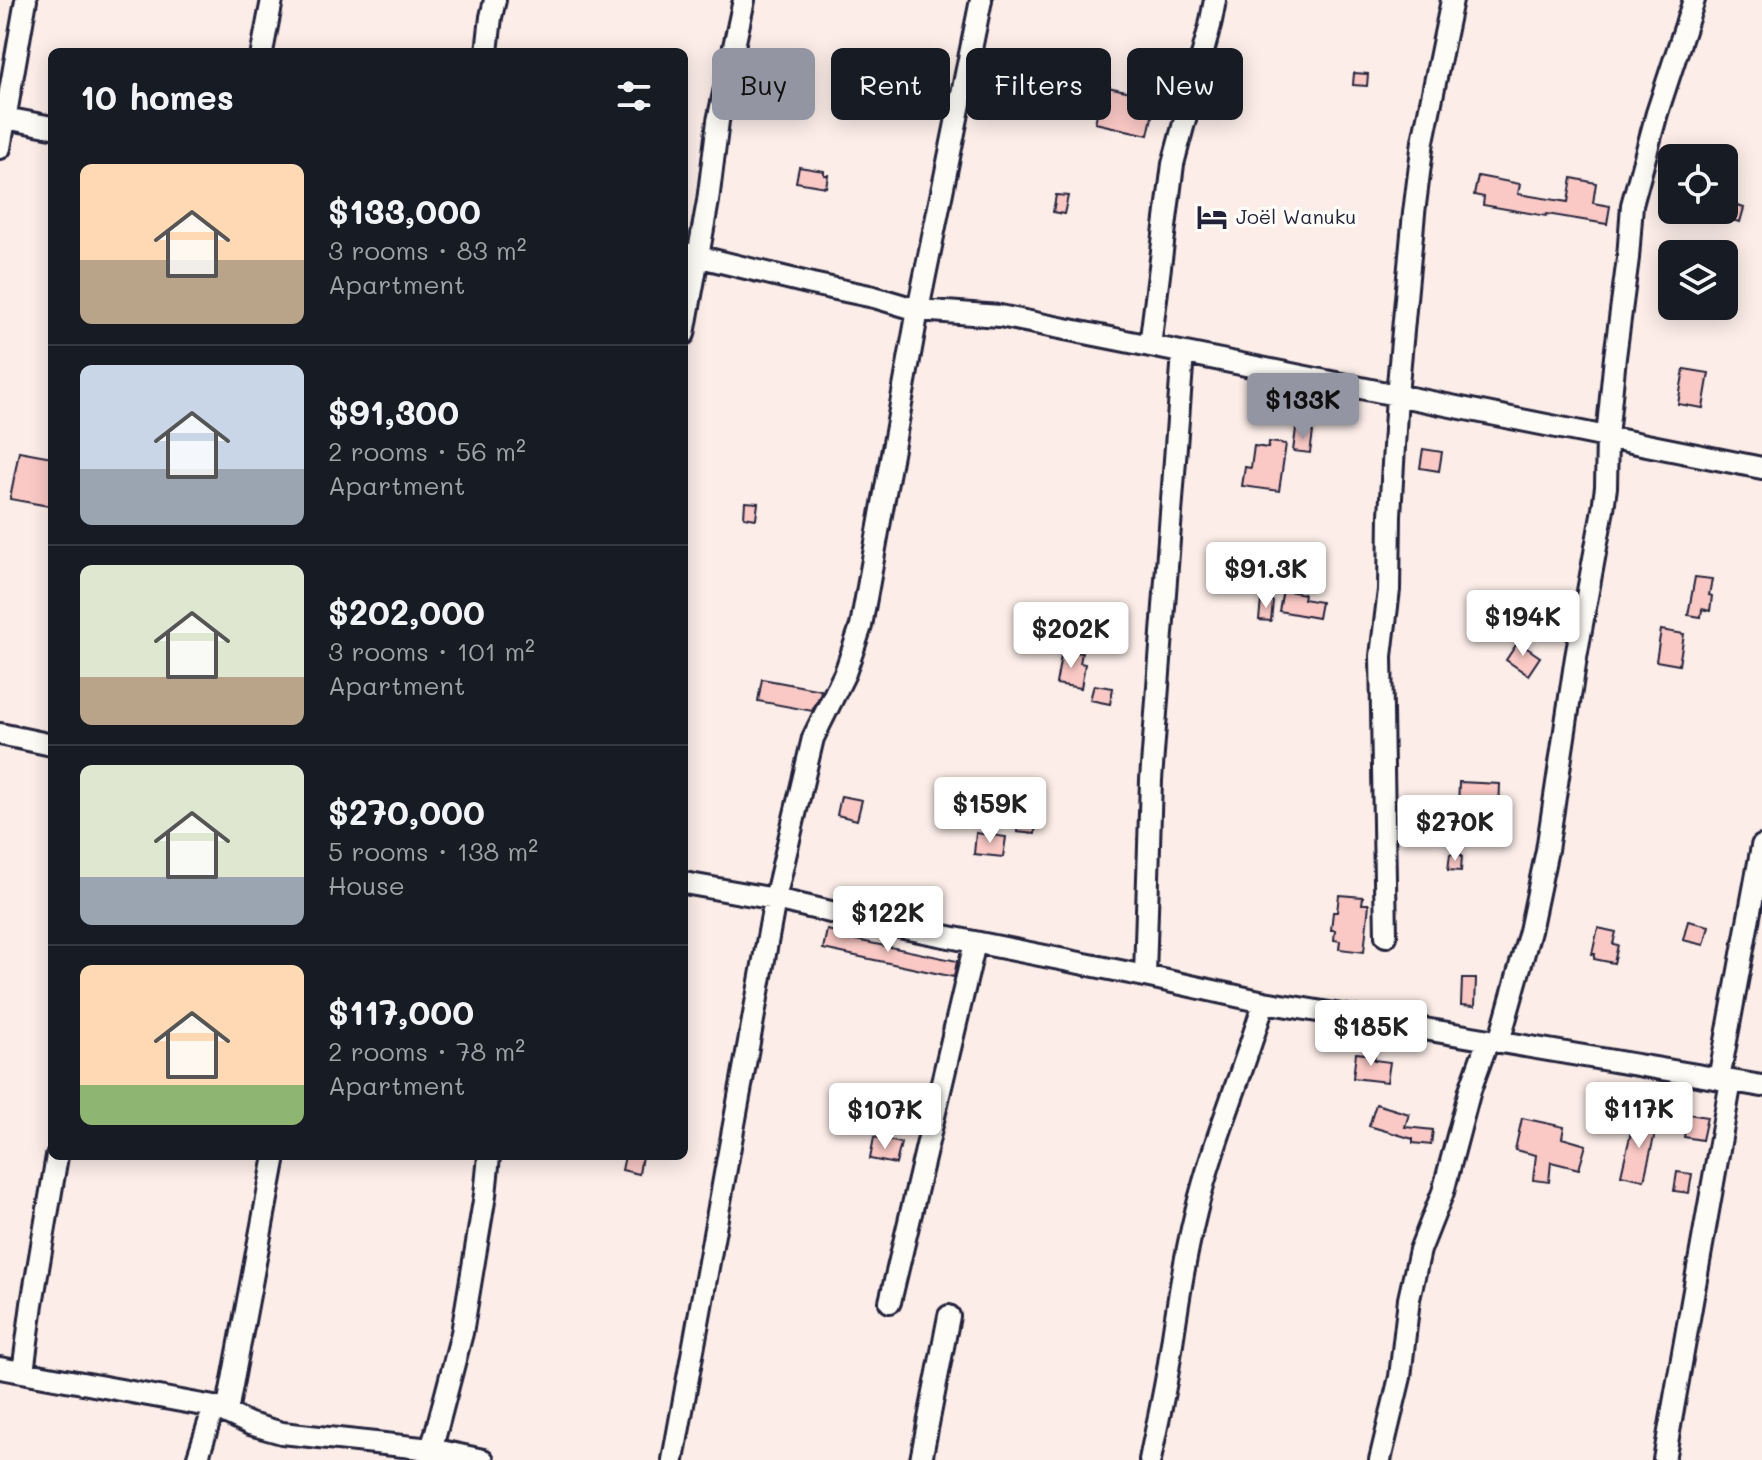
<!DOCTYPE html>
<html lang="en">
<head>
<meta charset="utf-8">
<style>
	:root { --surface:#171b24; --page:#20242c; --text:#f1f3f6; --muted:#9ea1a6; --line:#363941; --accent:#9495a2 }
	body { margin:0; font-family:Mali,sans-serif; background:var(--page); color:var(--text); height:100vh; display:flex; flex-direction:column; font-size:30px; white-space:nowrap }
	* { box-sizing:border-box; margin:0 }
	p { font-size:26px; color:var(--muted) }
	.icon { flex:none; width:44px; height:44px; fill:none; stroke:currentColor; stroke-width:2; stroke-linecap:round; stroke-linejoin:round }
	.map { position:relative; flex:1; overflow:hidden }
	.drawer { position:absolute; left:48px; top:48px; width:640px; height:1112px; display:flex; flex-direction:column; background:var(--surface); border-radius:12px; box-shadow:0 4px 20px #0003 }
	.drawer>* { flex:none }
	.guide { position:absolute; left:712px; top:48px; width:760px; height:72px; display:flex; gap:16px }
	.controls { position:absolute; left:1658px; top:144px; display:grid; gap:16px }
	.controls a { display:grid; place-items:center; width:80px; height:80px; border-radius:12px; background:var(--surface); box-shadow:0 4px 20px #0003; font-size:40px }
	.price { position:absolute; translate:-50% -68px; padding:0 18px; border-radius:8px; background:#fff; color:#222; font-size:26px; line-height:52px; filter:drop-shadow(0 2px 4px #0008) }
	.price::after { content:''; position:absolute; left:50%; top:48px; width:24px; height:18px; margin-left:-12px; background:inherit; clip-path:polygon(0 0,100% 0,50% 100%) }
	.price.current { background:var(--accent); color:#111 }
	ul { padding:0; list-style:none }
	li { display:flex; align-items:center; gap:24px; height:200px; padding:0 32px }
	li+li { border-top:2px solid var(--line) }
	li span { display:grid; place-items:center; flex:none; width:224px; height:160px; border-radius:12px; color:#555 }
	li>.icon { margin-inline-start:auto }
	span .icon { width:96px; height:96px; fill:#fffc; stroke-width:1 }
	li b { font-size:34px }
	h2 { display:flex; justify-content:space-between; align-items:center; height:96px; padding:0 32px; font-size:34px }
	.pill { padding:0 28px; border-radius:12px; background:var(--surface); box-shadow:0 4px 20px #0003; font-size:28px; line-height:72px }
	.pill.current { background:var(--accent); color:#111 }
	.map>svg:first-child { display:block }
	.building { fill:#fac9c6; stroke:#22223b; stroke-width:2 }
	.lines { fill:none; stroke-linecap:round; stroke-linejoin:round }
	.minor-casing { stroke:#22223b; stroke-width:26 }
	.minor { stroke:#fdfcf7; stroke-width:20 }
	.labels { text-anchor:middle; stroke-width:7; stroke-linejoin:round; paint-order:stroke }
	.poi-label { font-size:20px; fill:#22223b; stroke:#fdfcf7; text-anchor:start }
</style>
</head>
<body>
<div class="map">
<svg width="1762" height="1460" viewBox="0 0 1762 1460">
	<rect width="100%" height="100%" fill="#fcede8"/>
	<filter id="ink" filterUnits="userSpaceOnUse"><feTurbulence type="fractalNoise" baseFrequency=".0125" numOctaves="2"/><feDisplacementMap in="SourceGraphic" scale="16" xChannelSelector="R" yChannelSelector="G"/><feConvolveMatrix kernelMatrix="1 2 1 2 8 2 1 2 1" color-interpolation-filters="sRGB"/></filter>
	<g filter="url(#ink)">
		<path class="building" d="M1354,73l14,1 -1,12 -14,-1z
			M1103,86l37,8 -1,4 11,3 -2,6 6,1 -6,27 -53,-12z
			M799,167l25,4v4h4l-2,12 -30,-5z
			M1478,176l42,8 -2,10 50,8 4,-24 24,5 -3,20 17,3 -3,18 -60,-10 -1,2 -63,-11 1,-8 -10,-2z
			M1056,195l12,1 -4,18 -11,-2z
			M1731,204l13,4 -4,14 -13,-3z
			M1684,369l25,4 -6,35 -25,-4z
			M1296,429l17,3 -3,21 -17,-2z
			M1269,442l17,2 -7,47 -37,-5 3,-19 6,1 3,-22 14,2z
			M1423,449l19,3 -3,19 -19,-3z
			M19,451l33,6v44h-2l-1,5 -39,-7z
			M745,502l13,1 -2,16 -12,-2z
			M1695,577l17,2 -3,16 3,1 -2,15 -8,-2 -1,8 -13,-2z
			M1283,590l21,4 -1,5 18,3 -3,16 -39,-7z
			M1261,600l12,1 -2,20 -12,-1z
			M1661,630l23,4 -5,31 -23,-4z
			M1518,642l22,15 -12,18 -22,-15z
			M1062,650l20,3 -2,10 5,1 -4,24 -25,-4z
			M762,679l59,11 -1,5 -8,16 -54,-10z
			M1094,685l19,3 -3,16 -20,-4z
			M1459,782l41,2 -1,28 -41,-2z
			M841,796l21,4 -5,20 -20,-5z
			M1018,817l18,2 -1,15 -18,-2z
			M1488,821h16v18l-17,-1z
			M976,833l30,4 -3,20 -29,-3z
			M1450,854l12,1 -1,16 -13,-1z
			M1339,895l24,2 -1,7h7l-5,48 -25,-3 1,-8 -6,-1 1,-10h-4l2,-18h4z
			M1688,921l21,5 -5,19 -21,-5z
			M1598,928l18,4 -3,12 5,1 -4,18 -20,-4 1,-5h-3z
			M827,930l29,7v3l101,21 -3,16 -131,-28z
			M1462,979h14l-1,27 -14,-1z
			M1356,1053l19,2 -1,5 16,2 -3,20 -34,-4z
			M1376,1104l33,10 -4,13 28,3 -2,15 -18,-2v-4l-44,-13z
			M850,1112l12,2 -3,16 -12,-2z
			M1688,1114l19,3 -5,23 -18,-3z
			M1522,1118l42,9 -2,11 24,7 -7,24 -28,-7 -2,20 -16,-2 3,-25 -21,-5z
			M1634,1119l23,5 -13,56 -23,-5z
			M874,1137l27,6 -5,21 -26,-5z
			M625,1156h17l-3,18 -17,-4z
			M1677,1172l15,2 -3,19 -15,-2z"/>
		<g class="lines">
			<g class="minor-casing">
				<path id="minor" d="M262,52l10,-52
					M487,52l4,-35 4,-17
					M0,117l52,10
					M0,148l26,-148
					M684,253l128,31 62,13 44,13 82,6 762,152
					M684,334l24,-133 10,-80 26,-121
					M1150,346l23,-182 37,-138 5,-26
					M0,734l52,11
					M684,883l91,16 94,22 276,55 119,26 498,84
					M1386,936l-5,-280 8,-66 1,-75 7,-120 17,-182 9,-72 29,-141
					M1145,976l6,-196 32,-427
					M1499,1042l31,-111 17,-81 29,-193 27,-148 3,-22 1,-50 8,-80 13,-99 4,-53 25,-92 37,-113
					M1719,1079l43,-233
					M890,1302l85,-359
					M0,1368l214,39 36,17 32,9 149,16 52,11
					M23,1372l9,-68 25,-148
					M227,1412l48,-256
					M197,1460l17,-53
					M427,1460l8,-24 27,-103 23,-138 4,-39
					M673,1460l102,-561 38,-161 32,-65 16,-47 57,-316 63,-310
					M921,1460l28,-144
					M1150,1460c6,-30 13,-60 18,-90 8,-53 15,-106 28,-158 17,-71 47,-139 68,-210
					M1380,1460l20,-83 9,-78 11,-49 23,-58 27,-102 18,-50
					M1664,1460l67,-379"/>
			</g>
			<use href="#minor" class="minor"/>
		</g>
	</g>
	<defs>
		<g id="hotel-bare" transform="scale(2.4)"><path d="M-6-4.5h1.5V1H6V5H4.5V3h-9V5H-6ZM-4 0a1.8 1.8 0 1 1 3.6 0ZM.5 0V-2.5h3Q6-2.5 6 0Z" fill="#22223b" stroke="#fdfcf7" stroke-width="2.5" paint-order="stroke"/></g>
	</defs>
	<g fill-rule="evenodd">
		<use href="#hotel-bare" x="1212" y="217"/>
	</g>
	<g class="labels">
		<g class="poi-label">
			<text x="1236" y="224">Joël Wanuku</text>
		</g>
	</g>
</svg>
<div class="controls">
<a><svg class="icon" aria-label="locate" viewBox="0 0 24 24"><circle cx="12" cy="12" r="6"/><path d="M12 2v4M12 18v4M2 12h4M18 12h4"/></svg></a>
<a><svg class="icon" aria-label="layers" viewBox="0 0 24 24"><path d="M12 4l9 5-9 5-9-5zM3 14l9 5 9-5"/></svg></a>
</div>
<b class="price current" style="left:1303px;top:441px">$133K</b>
<b class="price" style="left:1266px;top:610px">$91.3K</b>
<b class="price" style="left:1523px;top:658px">$194K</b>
<b class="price" style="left:1071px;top:670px">$202K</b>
<b class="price" style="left:990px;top:845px">$159K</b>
<b class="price" style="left:1455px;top:863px">$270K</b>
<b class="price" style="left:888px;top:954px">$122K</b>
<b class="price" style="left:1371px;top:1068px">$185K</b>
<b class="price" style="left:1639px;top:1150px">$117K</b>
<b class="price" style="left:885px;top:1151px">$107K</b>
<div class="guide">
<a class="pill current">Buy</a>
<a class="pill">Rent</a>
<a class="pill">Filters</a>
<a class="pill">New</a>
</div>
<section class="drawer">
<h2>10 homes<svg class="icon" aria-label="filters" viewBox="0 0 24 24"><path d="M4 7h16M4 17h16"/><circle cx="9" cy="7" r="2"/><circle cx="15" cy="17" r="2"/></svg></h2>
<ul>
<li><span style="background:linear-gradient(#ffd9b3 60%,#b9a48a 0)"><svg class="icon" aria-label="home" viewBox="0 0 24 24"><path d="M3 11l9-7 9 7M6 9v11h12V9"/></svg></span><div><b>$133,000</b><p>3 rooms · 83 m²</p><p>Apartment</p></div></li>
<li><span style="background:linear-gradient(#c9d6e8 65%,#9aa5b1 0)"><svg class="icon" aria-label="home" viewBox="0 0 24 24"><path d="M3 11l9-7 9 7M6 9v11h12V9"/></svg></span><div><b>$91,300</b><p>2 rooms · 56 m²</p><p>Apartment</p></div></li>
<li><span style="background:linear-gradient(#dfe7d0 70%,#b9a48a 0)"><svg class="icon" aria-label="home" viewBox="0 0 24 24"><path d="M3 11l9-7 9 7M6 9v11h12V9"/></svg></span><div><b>$202,000</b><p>3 rooms · 101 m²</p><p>Apartment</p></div></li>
<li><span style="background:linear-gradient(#dfe7d0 70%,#9aa5b1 0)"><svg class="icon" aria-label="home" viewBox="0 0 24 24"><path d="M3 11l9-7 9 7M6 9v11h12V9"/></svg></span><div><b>$270,000</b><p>5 rooms · 138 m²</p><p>House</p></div></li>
<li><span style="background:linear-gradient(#ffd9b3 75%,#8fb573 0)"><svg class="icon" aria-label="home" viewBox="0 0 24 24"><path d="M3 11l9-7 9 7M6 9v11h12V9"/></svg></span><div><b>$117,000</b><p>2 rooms · 78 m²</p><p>Apartment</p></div></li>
</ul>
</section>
</div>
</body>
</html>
